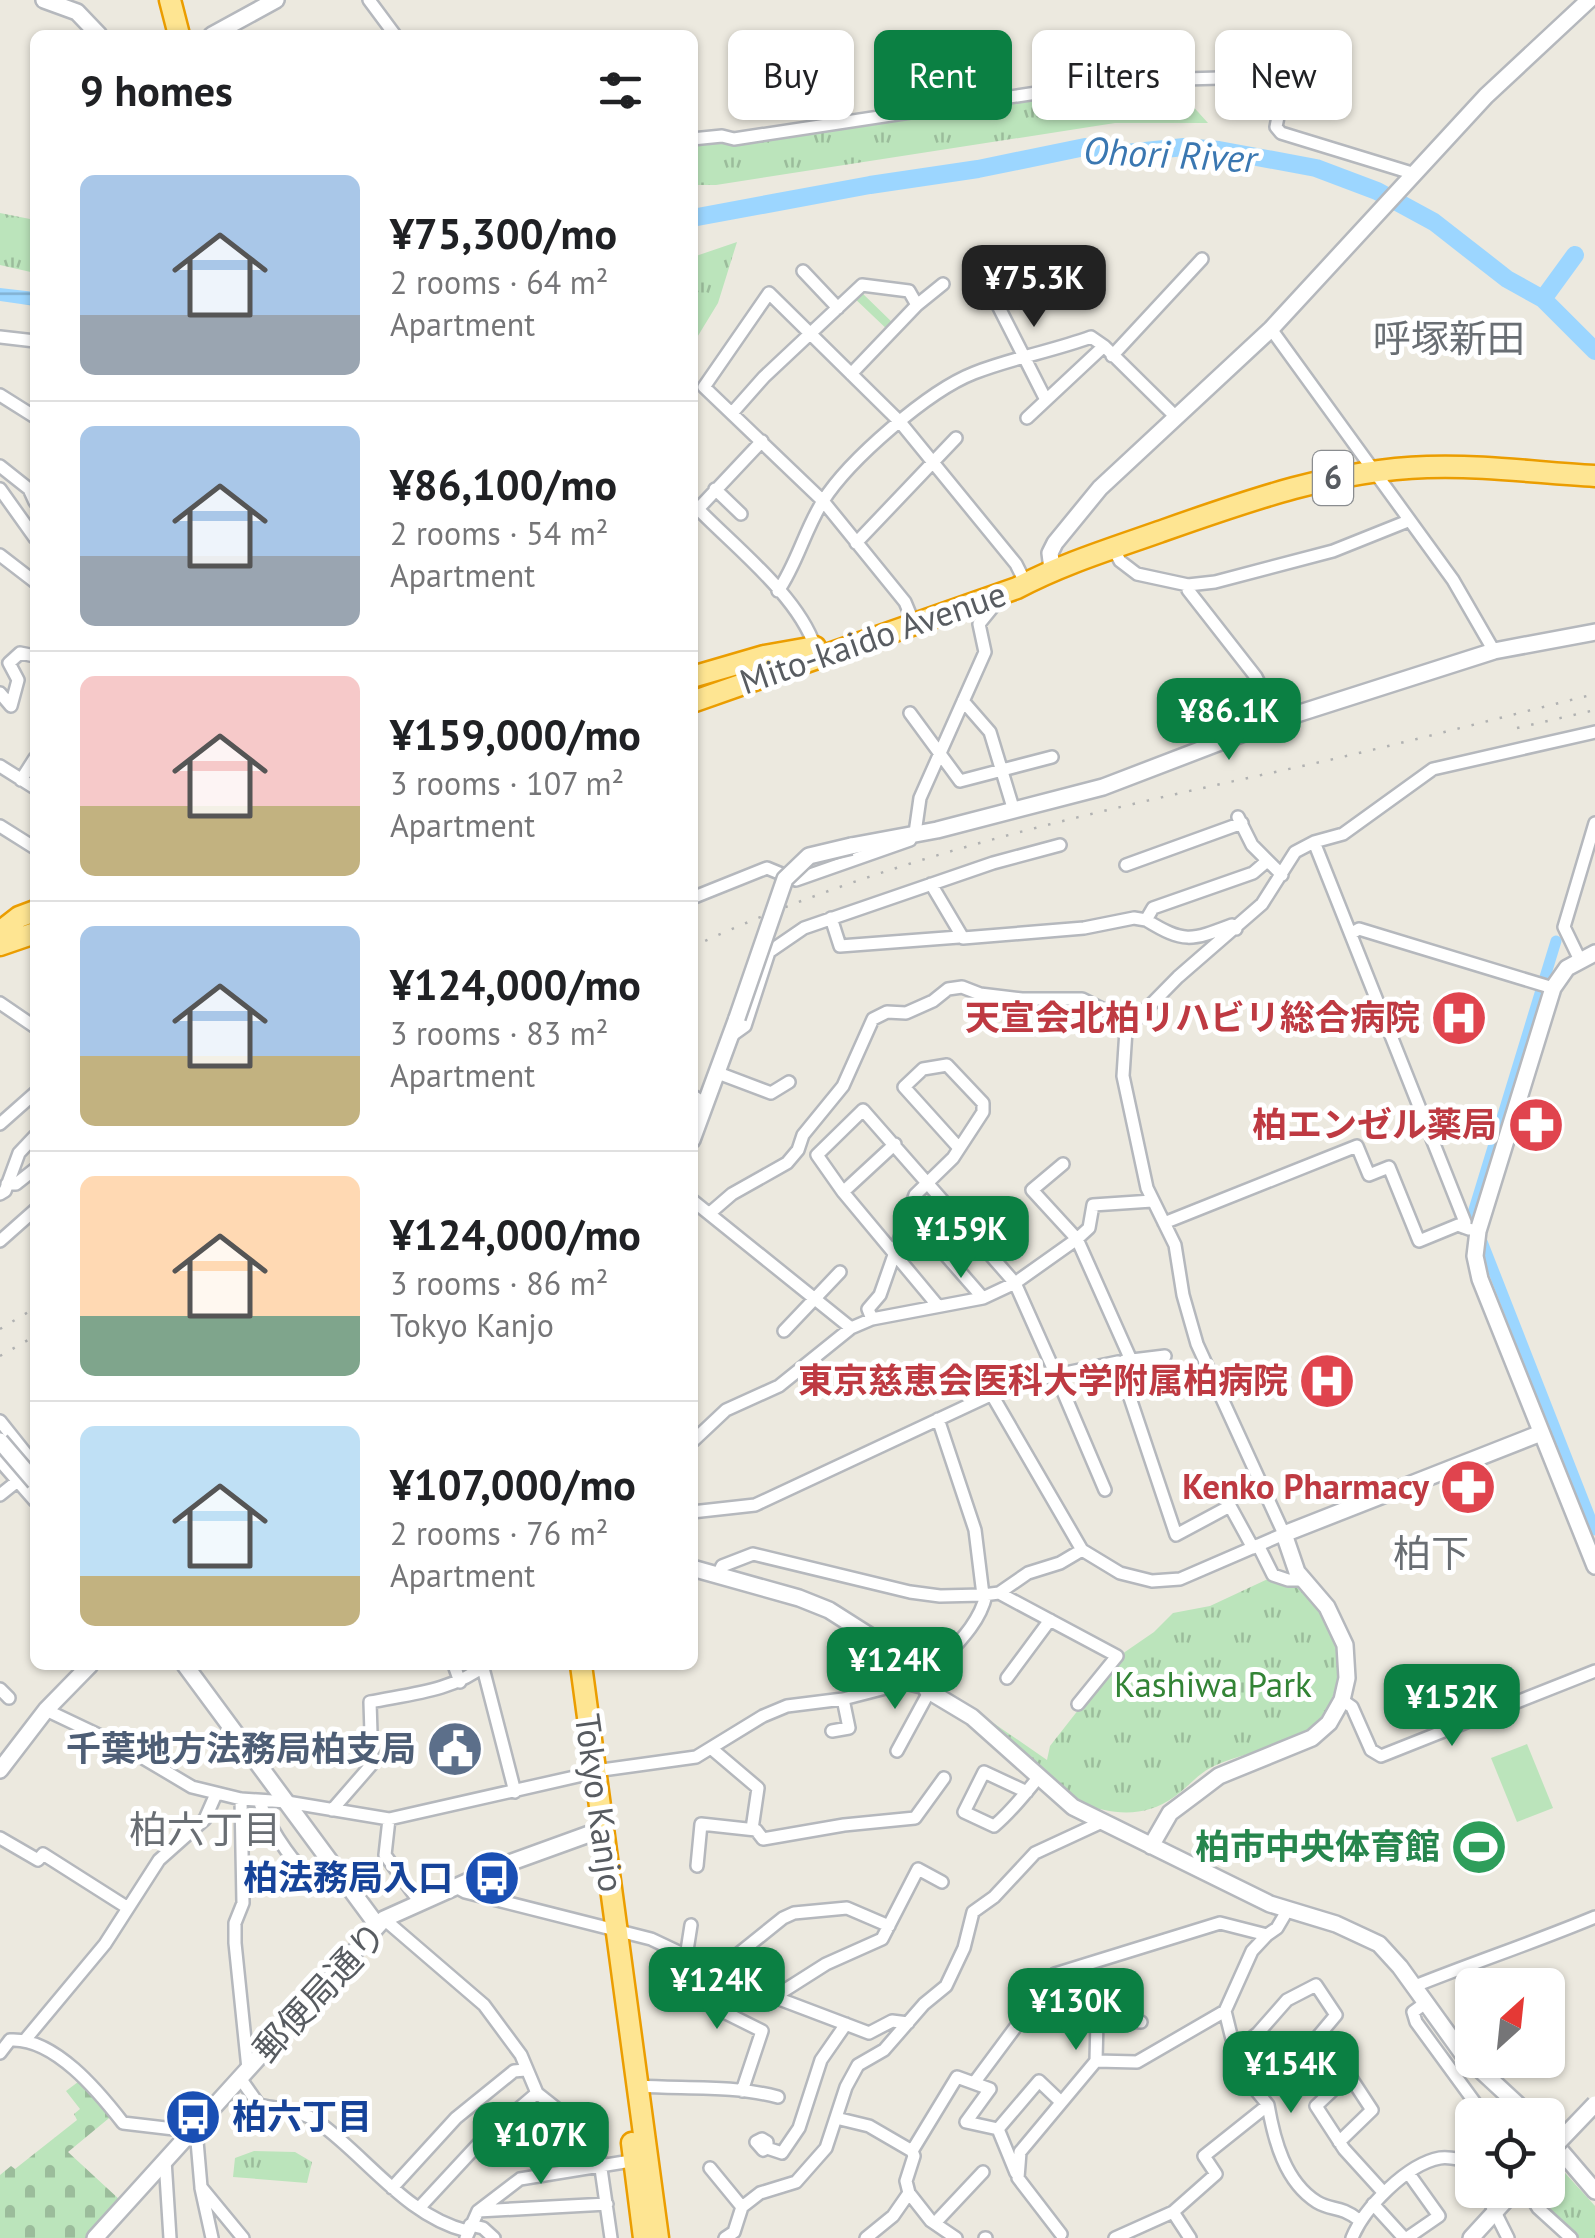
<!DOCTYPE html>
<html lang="en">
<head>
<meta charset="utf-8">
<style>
	:root { --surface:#fff; --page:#f2f2f2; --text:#202124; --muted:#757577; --line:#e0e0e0; --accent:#0b8043 }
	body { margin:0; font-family:"PT Sans","Noto Sans JP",sans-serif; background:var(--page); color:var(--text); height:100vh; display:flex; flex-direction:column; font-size:38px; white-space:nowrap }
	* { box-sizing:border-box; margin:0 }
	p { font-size:32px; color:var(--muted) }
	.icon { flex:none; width:55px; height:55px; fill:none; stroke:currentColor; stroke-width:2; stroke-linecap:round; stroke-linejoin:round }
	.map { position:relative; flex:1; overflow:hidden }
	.side { position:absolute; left:30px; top:30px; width:668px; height:1640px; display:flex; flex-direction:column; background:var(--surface); border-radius:15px; box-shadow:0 2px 8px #0004 }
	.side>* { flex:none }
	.hud { position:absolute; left:728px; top:30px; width:718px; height:90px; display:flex; gap:20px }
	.needle { width:65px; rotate:27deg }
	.controls { position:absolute; left:1455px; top:1968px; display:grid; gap:20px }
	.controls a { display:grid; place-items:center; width:110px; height:110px; border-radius:15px; background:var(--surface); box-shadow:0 2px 8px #0004; font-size:50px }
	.price { position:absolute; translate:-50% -85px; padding:0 22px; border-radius:20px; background:var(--accent); color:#fff; font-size:32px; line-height:65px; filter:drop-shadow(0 2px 5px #0008) }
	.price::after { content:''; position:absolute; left:50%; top:60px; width:30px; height:22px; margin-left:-15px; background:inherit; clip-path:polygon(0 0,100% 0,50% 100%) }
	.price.current { background:#222; color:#fff }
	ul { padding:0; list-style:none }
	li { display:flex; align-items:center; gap:30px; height:250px; padding:0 50px }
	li+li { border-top:2px solid var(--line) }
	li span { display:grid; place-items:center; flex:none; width:280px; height:200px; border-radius:15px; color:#555 }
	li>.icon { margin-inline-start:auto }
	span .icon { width:120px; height:120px; fill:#fffc; stroke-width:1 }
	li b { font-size:42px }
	h2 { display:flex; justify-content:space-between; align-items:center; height:120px; padding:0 50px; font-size:42px }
	.chip { padding:0 35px; border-radius:15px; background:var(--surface); box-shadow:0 2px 8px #0004; font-size:35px; line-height:90px }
	.chip.current { background:var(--accent); color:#fff }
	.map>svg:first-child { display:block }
	.grass { fill:#bbe4bb }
	.cemetery { fill:url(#cemetery-stones) }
	.park { fill:url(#park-tufts) }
	.water { fill:url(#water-rules) }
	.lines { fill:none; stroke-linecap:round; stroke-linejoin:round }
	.canal { stroke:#9cd6ff; stroke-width:11 }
	.river { stroke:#9cd6ff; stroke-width:18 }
	.minor-casing { stroke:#b5b8bd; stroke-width:16 }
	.tertiary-casing { stroke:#b5b8bd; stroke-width:20 }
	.trunk-casing { stroke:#eb9d00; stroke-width:25 }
	.minor { stroke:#fff; stroke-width:11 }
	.tertiary { stroke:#fff; stroke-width:15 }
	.trunk { stroke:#fee592; stroke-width:20 }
	.rail { stroke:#b1b2b2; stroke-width:2.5; stroke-dasharray:2.5 12; stroke-linecap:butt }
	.tertiary-bridge-casing { stroke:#b5b8bd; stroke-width:20; stroke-linecap:butt }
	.tertiary-bridge { stroke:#fff; stroke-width:15 }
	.labels { text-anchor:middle; stroke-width:10; stroke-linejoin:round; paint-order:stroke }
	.shield { fill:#fff; stroke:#8a8d90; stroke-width:2.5 }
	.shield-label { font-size:32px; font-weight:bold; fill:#585c61 }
	.street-label { font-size:35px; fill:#585c61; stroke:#fff }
	.health-label { font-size:35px; font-weight:bold; fill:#be3a42; stroke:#fff; text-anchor:end }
	.park-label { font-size:35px; fill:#338436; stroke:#fff }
	.service-label { font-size:35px; font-weight:bold; fill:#4e5e75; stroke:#fff; text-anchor:end }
	.leisure-label { font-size:35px; font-weight:bold; fill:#27864d; stroke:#fff; text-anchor:end }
	.transit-label { font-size:35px; font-weight:bold; fill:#164399; stroke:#fff; text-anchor:end }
	.water-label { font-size:38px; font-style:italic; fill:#3a77b1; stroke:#fff }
	.neighbourhood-label { font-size:38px; fill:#696e73; stroke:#fff }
</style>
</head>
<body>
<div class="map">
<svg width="1595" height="2238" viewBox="0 0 1595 2238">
	<defs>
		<pattern id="cemetery-stones" width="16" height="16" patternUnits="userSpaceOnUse" patternTransform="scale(2.5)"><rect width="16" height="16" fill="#bbe4bb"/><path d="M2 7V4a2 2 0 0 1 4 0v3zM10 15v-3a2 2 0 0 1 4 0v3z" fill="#9bbc9b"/></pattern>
		<pattern id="park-tufts" width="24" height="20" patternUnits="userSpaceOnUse" patternTransform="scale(2.5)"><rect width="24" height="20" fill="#bbe4bb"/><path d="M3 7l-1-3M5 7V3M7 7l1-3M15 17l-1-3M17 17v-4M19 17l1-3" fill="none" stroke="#9bbc9b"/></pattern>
		<pattern id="water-rules" width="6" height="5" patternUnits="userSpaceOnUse" patternTransform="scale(2.5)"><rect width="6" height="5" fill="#9cd6ff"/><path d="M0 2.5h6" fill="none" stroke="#82b1d2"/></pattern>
	</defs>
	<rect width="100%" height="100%" fill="#ece9df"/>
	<path class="grass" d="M1527,1744l26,64 -36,14 -26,-64z"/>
	<path class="cemetery" d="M82,2079l32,35 -46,38 52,48 -34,38h-86v-63l11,-9 4,3 62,-49 -3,-6 6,-5 -14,-18z"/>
	<path class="park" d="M1171,82l37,41h-93l-399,62h-23l-1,-42 422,-58z
		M0,213l35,7v53l-35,-8z
		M737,242l-19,61 -25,41v-87z
		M858,289l39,38 -5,7 -41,-39z
		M1270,1578c9,3 21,6 29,11 47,32 55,113 4,144 -28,18 -64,20 -93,35 -13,7 -24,21 -36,29 -29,21 -61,18 -94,6l-149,-117v-6l116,80 3,-14 72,-92 32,-22 19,-19 37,-7z
		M254,2151l41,1 17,10 -5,21 -74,-6 2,-19z
		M1556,2163l39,43v32h-19l-33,-30 -9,-18h14v-17z"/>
	<path class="water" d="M0,288l35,4v14l-35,-5z"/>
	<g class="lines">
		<path class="canal" d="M1556,941l-84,275 123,314"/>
		<path class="river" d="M692,218l178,-33 108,-16 107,-22 31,7 68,-7 35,3 97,18 61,23 57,31 73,57 36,20 52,52
			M1543,299l32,-44"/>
		<g class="minor-casing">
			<path id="minor" d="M369,0l26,35
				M692,139l30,-3 12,3 381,-58 140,-4 22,7 6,7 -7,36 5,6 134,41
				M803,271l35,37
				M984,278l62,122
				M1271,329l182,251 41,71
				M0,337l35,4
				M1112,356l90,-97
				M851,374l66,-69
				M0,395l35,22
				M733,412l31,-35 98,-92 47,6 8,14 26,-21
				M1027,418l77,-72
				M762,441l-64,68c37,38 100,87 117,138
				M0,466l29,23 6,13
				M0,489l35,49
				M715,489l26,25
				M856,543l100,-105
				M1113,548l7,13 17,13 51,11 27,-3 118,-31 75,-30
				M0,555l35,27
				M1188,585v5l68,87 22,43
				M778,591c19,-27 27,-62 45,-90 26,-41 105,-110 151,-128 38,-15 79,-22 117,-36l13,9 72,71
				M910,614l-5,-12 -82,-101 -119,-114 65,-94 131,129 116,142 5,10
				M0,693l11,13 7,-26 -9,-17 11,-10 15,3
				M963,701l27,31 24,79
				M910,713l50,68 92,-24
				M0,766l35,22
				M21,780l14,-22
				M1238,817l14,28 30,30
				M0,826l35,22
				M915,833l5,-35 65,-146 -6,-28 13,-16 -2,-11
				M1314,842l151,380 -2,5
				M1126,865l116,-42
				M931,884l32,54 121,-10 50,-10 12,2 7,-12 100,-35 14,-12
				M692,898l75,-30 29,12 114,-40
				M831,918l9,28 119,-9
				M1146,920c38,23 44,21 86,5l4,4
				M1352,933l7,-4 194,59
				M1580,960l-16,-33 31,-104
				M0,1003l35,24
				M731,1036l14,-10 24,-74 35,-24 189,-65 67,-18
				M718,1073l53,20 18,-11
				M692,1095l14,10
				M0,1124l35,-31
				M7,1184h9l19,-15
				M843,1192l52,-48
				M0,1194l5,-3 14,-38 16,-17
				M692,1200l159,128
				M907,1211l76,87
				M710,1213l22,-19 55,-31 11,-13 5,-15 40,-49 30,-67 14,-7 19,1 27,-12 15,-12 14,-2 18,7 42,5h60l50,25
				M1164,1223l193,-77 12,29 20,-8 30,74 39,-16 11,4
				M0,1241l35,-31
				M938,1306l-95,-114 -26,-37 46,-45 152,173 41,92 62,-13 58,173 54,-29 23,42
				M872,1319l-4,-10 12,-14 35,-100 38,-37 30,-46v-9l-36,-38 -24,4 -19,18 55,61
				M784,1331l56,-59
				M1131,1360l-54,-121 12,-11 4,-23 59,-4
				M1124,1361l41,-5
				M992,1395l90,155 38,23 32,8 28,-2 104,-45 -87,-190 -14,-49 -8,-50 -28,-57 -24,-112 3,-46 52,-53 84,-73 33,-52 19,-10 29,-8 90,-65 162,-37
				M938,1419l37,111 8,65
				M0,1421l35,44
				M692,1442l34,-32 53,-24 72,-58 21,-9 111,-21 32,-15 62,-44 -45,-49 31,-26
				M0,1461l35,40
				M0,1495l20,-16
				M692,1512l63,-7 244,-114 57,-16 49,115
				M1258,1545l15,30 15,5h14
				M718,1575l4,-9 31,-12 157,38 30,4 43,-1 16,-2 29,-20 32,-10 22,-13
				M999,1593l118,63 -39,48
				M454,1665l6,17
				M483,1668l32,124
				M925,1671l5,3c20,-24 49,-47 56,-79
				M1007,1678l43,-58
				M0,1689l9,9
				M1342,1700l10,7 19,43 10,6 214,-85
				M46,1710l82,39 64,38 49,12 46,3 102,17 194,-44
				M832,1731l17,-3 -6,-29
				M712,1749l46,39 -6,41
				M897,1751l32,-59
				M595,1771l101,-14 67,-41 24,-10 56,-7 62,-16 20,5
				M1027,1792l-43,-20 -20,40 30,14c17,-14 30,-31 44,-48
				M241,1799l2,104 -8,20v20l13,126
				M259,1801c9,23 40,80 69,83 1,1 15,-3 16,-3
				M332,1810l40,-46 -2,-62c39,-8 83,-11 115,-37
				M389,1819l-4,36 34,46
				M0,1838l38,22 5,-6 85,54
				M697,1866l4,-42 55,6 7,9 81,-14 71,-7 29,-40
				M454,1886l11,6 186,47 123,58 95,36 23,-12 16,2
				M384,1919l100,86 37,50 16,38 24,19 15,28 23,15 12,83
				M686,1957l5,-32
				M714,1969l13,-6 56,-45 11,-5 53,-5 42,18
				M739,1980l-13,33 36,18 -20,60
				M1415,1986c60,-24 120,-44 180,-69
				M774,1997l52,-33 56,-25 36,-70 24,13
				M1424,2004l-11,8 3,10 68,93
				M1225,2011l27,-60 15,-16
				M25,2040l80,-96 54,-84 46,-41 11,-25
				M0,2053l10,-13c44,-3 89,52 113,83l68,8 6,10 4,46 42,51
				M1096,2061l1,-42 44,3
				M240,2078l19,27c19,4 44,6 59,17 49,35 88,94 149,109
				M974,2083l81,-109 165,-51 47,12 10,-7 10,-17
				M638,2086c47,3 95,-1 140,11
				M1258,2090l46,-37 32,-38 -20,-30 -29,15 -29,33 -23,18 10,26 23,28
				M836,2118l33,8 43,25 2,5 -8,25 3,12
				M1339,2142l33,-32 -23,-35 -33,31 28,43 40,44
				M767,2148v-6l-5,-3 -6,3 7,8 4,-2 15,5 17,-25 22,-68 25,-36
				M912,2151l45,-74 33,12 -24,33 32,7
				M165,2160l5,78
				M710,2168l32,39
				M1016,2173l-18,-44 41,-48 22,21
				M201,2188l11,50
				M392,2188l64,-70 58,-47 11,-1
				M1484,2190l24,48
				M1527,2190l11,18 33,30
				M1373,2204l31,34
				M420,2207l64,-69 53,-45
				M478,2211l129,-7
				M935,2223l48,-51
				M470,2225l13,3 11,10
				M1061,2234l-43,-56 2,-26 76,-91 41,1 88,-51 10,40
				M466,2238l12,-27 42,-32 117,-19
				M725,2238l9,-6 8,-25 18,-14 36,-11 30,-34 20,-61 12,-22 26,-15 40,-46 22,-18 18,-38 9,-36 21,-15 41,-44 67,-31
				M866,2238l27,-22 16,-23 22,28 25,17
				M985,2238h1
				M1115,2238l58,-26
				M1190,2238l-17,-26 43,-38 -12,-18 64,-51c6,35 17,77 49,97 15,9 23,3 42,18
				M1352,2238c12,-30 55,-74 88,-80 11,-2 22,3 32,3
				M1407,2238l32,-22 -30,-42"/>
		</g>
		<g class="tertiary-casing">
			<path id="tertiary" d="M44,0l33,12 22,23
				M212,35l64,-35
				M1052,569l-2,-16 5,-10 45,-55 171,-159 215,-233 103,-96
				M851,846l86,-16 166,-43 175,-67 216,-69 101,-19
				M1595,953l-28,15 -14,20 -75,243 -3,25 5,23 115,287
				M692,1140l45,-122
				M692,1568l107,30 30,12 96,61 2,19 45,27 101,90 197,97 66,20 43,20 21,23 62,86 67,62
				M185,1665l192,260
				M0,1770l46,-60 44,-45
				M1151,1846l19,-33 28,-21 21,-16 93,-38 17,-15 13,-23 5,-22 -2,-33 -18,-38 -30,-35 -13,-38 257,-101
				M1548,2136l47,55
				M95,2238l289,-319 125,-56 94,-34
				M1471,2238l44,-48"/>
		</g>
		<g class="trunk-casing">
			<path id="trunk" d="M170,0l9,35
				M692,677l72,-21 51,-9
				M692,702l325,-114c45,-24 94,-39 142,-56 88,-31 174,-62 268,-65 56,-2 112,6 168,9
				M0,932l19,-15 16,-6
				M0,945l35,-12
				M581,1665l77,573
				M632,2143l12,95"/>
		</g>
		<use href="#minor" class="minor"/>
		<use href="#tertiary" class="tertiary"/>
		<use href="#trunk" class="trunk"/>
		<path class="rail" d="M1517,728l78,-18
			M692,947c199,-93 411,-137 624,-184 93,-21 186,-46 279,-69
			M0,1329l35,-21
			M0,1356l35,-20"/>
		<g class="tertiary-bridge-casing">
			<path id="tertiary-bridge" d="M737,1018l48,-139 24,-23 42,-10
				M0,1441l35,41
				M1548,2153l47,-49"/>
		</g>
		<use href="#tertiary-bridge" class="tertiary-bridge"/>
	</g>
	<defs>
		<g id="hospital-disc" transform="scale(2.875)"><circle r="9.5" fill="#e0444e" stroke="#fff"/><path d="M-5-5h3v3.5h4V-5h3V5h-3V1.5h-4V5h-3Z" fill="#fff"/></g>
		<g id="pharmacy-disc" transform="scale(2.875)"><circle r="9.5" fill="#e0444e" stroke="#fff"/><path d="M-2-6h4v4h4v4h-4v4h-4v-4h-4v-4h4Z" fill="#fff"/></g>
		<g id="civic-disc" transform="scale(2.875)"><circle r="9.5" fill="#5c6f8a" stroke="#fff"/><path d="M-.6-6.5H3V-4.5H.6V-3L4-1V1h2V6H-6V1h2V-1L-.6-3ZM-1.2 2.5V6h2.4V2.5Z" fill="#fff"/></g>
		<g id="stadium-disc" transform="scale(2.875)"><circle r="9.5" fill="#2e9e5b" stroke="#fff"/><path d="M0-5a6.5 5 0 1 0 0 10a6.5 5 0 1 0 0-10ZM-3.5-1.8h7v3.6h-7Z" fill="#fff"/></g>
		<g id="bus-disc" transform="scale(2.875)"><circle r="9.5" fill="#1a4fb4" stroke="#fff"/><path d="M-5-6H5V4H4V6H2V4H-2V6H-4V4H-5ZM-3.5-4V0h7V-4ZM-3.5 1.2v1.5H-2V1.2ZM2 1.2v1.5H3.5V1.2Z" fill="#fff"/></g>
	</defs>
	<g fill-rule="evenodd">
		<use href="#hospital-disc" x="1459" y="1018"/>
		<use href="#pharmacy-disc" x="1536" y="1125"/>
		<use href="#hospital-disc" x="1327" y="1381"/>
		<use href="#pharmacy-disc" x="1468" y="1487"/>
		<use href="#civic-disc" x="455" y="1749"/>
		<use href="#stadium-disc" x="1479" y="1847"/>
		<use href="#bus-disc" x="492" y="1878"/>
		<use href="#bus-disc" x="193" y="2117"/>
	</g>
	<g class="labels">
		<rect class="shield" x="1313" y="451" width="40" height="54" rx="8"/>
		<g class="shield-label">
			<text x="1333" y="489">6</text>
		</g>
		<g class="street-label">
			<text transform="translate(873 638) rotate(-19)" y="12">Mito-kaido Avenue</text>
			<text transform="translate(599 1803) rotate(82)" y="12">Tokyo Kanjo</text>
			<text transform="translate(320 1992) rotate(-47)" y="12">郵便局通り</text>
		</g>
		<g class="health-label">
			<text x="1420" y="1030">天宣会北柏リハビリ総合病院</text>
			<text x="1497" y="1137">柏エンゼル薬局</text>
			<text x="1288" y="1393">東京慈恵会医科大学附属柏病院</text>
			<text x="1429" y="1499">Kenko Pharmacy</text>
		</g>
		<g class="park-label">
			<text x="1213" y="1697">Kashiwa Park</text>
		</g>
		<g class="service-label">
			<text x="416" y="1761">千葉地方法務局柏支局</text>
		</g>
		<g class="leisure-label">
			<text x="1440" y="1859">柏市中央体育館</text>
		</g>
		<g class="transit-label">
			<text x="453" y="1890">柏法務局入口</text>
			<text x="232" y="2129" text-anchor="start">柏六丁目</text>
		</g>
		<g class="water-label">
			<text transform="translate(1170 155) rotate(3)" y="13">Ohori River</text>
		</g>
		<g class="neighbourhood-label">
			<text x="1449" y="352">呼塚新田</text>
			<text x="1431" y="1567">柏下</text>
			<text x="205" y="1843">柏六丁目</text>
		</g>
	</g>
</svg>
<div class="controls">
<a><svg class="needle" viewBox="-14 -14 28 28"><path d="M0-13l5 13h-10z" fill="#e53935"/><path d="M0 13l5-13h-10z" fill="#757577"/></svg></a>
<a><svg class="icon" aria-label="locate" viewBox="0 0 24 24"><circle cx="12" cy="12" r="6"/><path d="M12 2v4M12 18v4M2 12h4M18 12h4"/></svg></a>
</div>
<b class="price current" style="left:1034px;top:330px">¥75.3K</b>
<b class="price" style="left:1229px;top:763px">¥86.1K</b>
<b class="price" style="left:961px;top:1281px">¥159K</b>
<b class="price" style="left:895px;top:1712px">¥124K</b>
<b class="price" style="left:1452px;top:1749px">¥152K</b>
<b class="price" style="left:717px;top:2032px">¥124K</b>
<b class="price" style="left:1076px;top:2053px">¥130K</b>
<b class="price" style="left:1291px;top:2116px">¥154K</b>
<b class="price" style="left:541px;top:2187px">¥107K</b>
<div class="hud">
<a class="chip">Buy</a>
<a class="chip current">Rent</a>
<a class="chip">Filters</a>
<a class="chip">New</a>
</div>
<section class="side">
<h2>9 homes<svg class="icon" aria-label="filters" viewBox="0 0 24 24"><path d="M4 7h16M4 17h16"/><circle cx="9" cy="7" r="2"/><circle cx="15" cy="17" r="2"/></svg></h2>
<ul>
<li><span style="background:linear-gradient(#a9c7e8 70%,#9aa5b1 0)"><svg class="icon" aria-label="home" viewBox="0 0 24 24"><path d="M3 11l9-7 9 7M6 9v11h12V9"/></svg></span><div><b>¥75,300/mo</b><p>2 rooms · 64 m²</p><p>Apartment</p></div></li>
<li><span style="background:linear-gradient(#a9c7e8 65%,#9aa5b1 0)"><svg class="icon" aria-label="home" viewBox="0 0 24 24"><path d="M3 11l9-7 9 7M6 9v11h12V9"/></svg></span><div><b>¥86,100/mo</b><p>2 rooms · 54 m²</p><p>Apartment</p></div></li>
<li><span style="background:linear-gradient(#f6c9c9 65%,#c2b280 0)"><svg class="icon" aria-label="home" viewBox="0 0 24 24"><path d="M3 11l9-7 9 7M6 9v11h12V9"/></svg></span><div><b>¥159,000/mo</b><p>3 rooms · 107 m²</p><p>Apartment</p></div></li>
<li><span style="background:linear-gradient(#a9c7e8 65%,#c2b280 0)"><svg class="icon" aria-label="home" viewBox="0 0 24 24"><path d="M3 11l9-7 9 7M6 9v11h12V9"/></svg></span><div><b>¥124,000/mo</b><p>3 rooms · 83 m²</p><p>Apartment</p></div></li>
<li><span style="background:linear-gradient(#ffd9b3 70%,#7fa58c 0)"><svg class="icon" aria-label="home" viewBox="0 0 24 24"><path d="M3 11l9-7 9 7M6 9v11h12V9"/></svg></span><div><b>¥124,000/mo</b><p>3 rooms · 86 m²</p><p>Tokyo Kanjo</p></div></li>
<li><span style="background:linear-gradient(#bfe0f5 75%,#c2b280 0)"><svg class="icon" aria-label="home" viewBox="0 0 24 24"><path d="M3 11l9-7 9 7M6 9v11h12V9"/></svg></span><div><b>¥107,000/mo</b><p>2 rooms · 76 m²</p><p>Apartment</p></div></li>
</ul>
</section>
</div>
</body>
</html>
